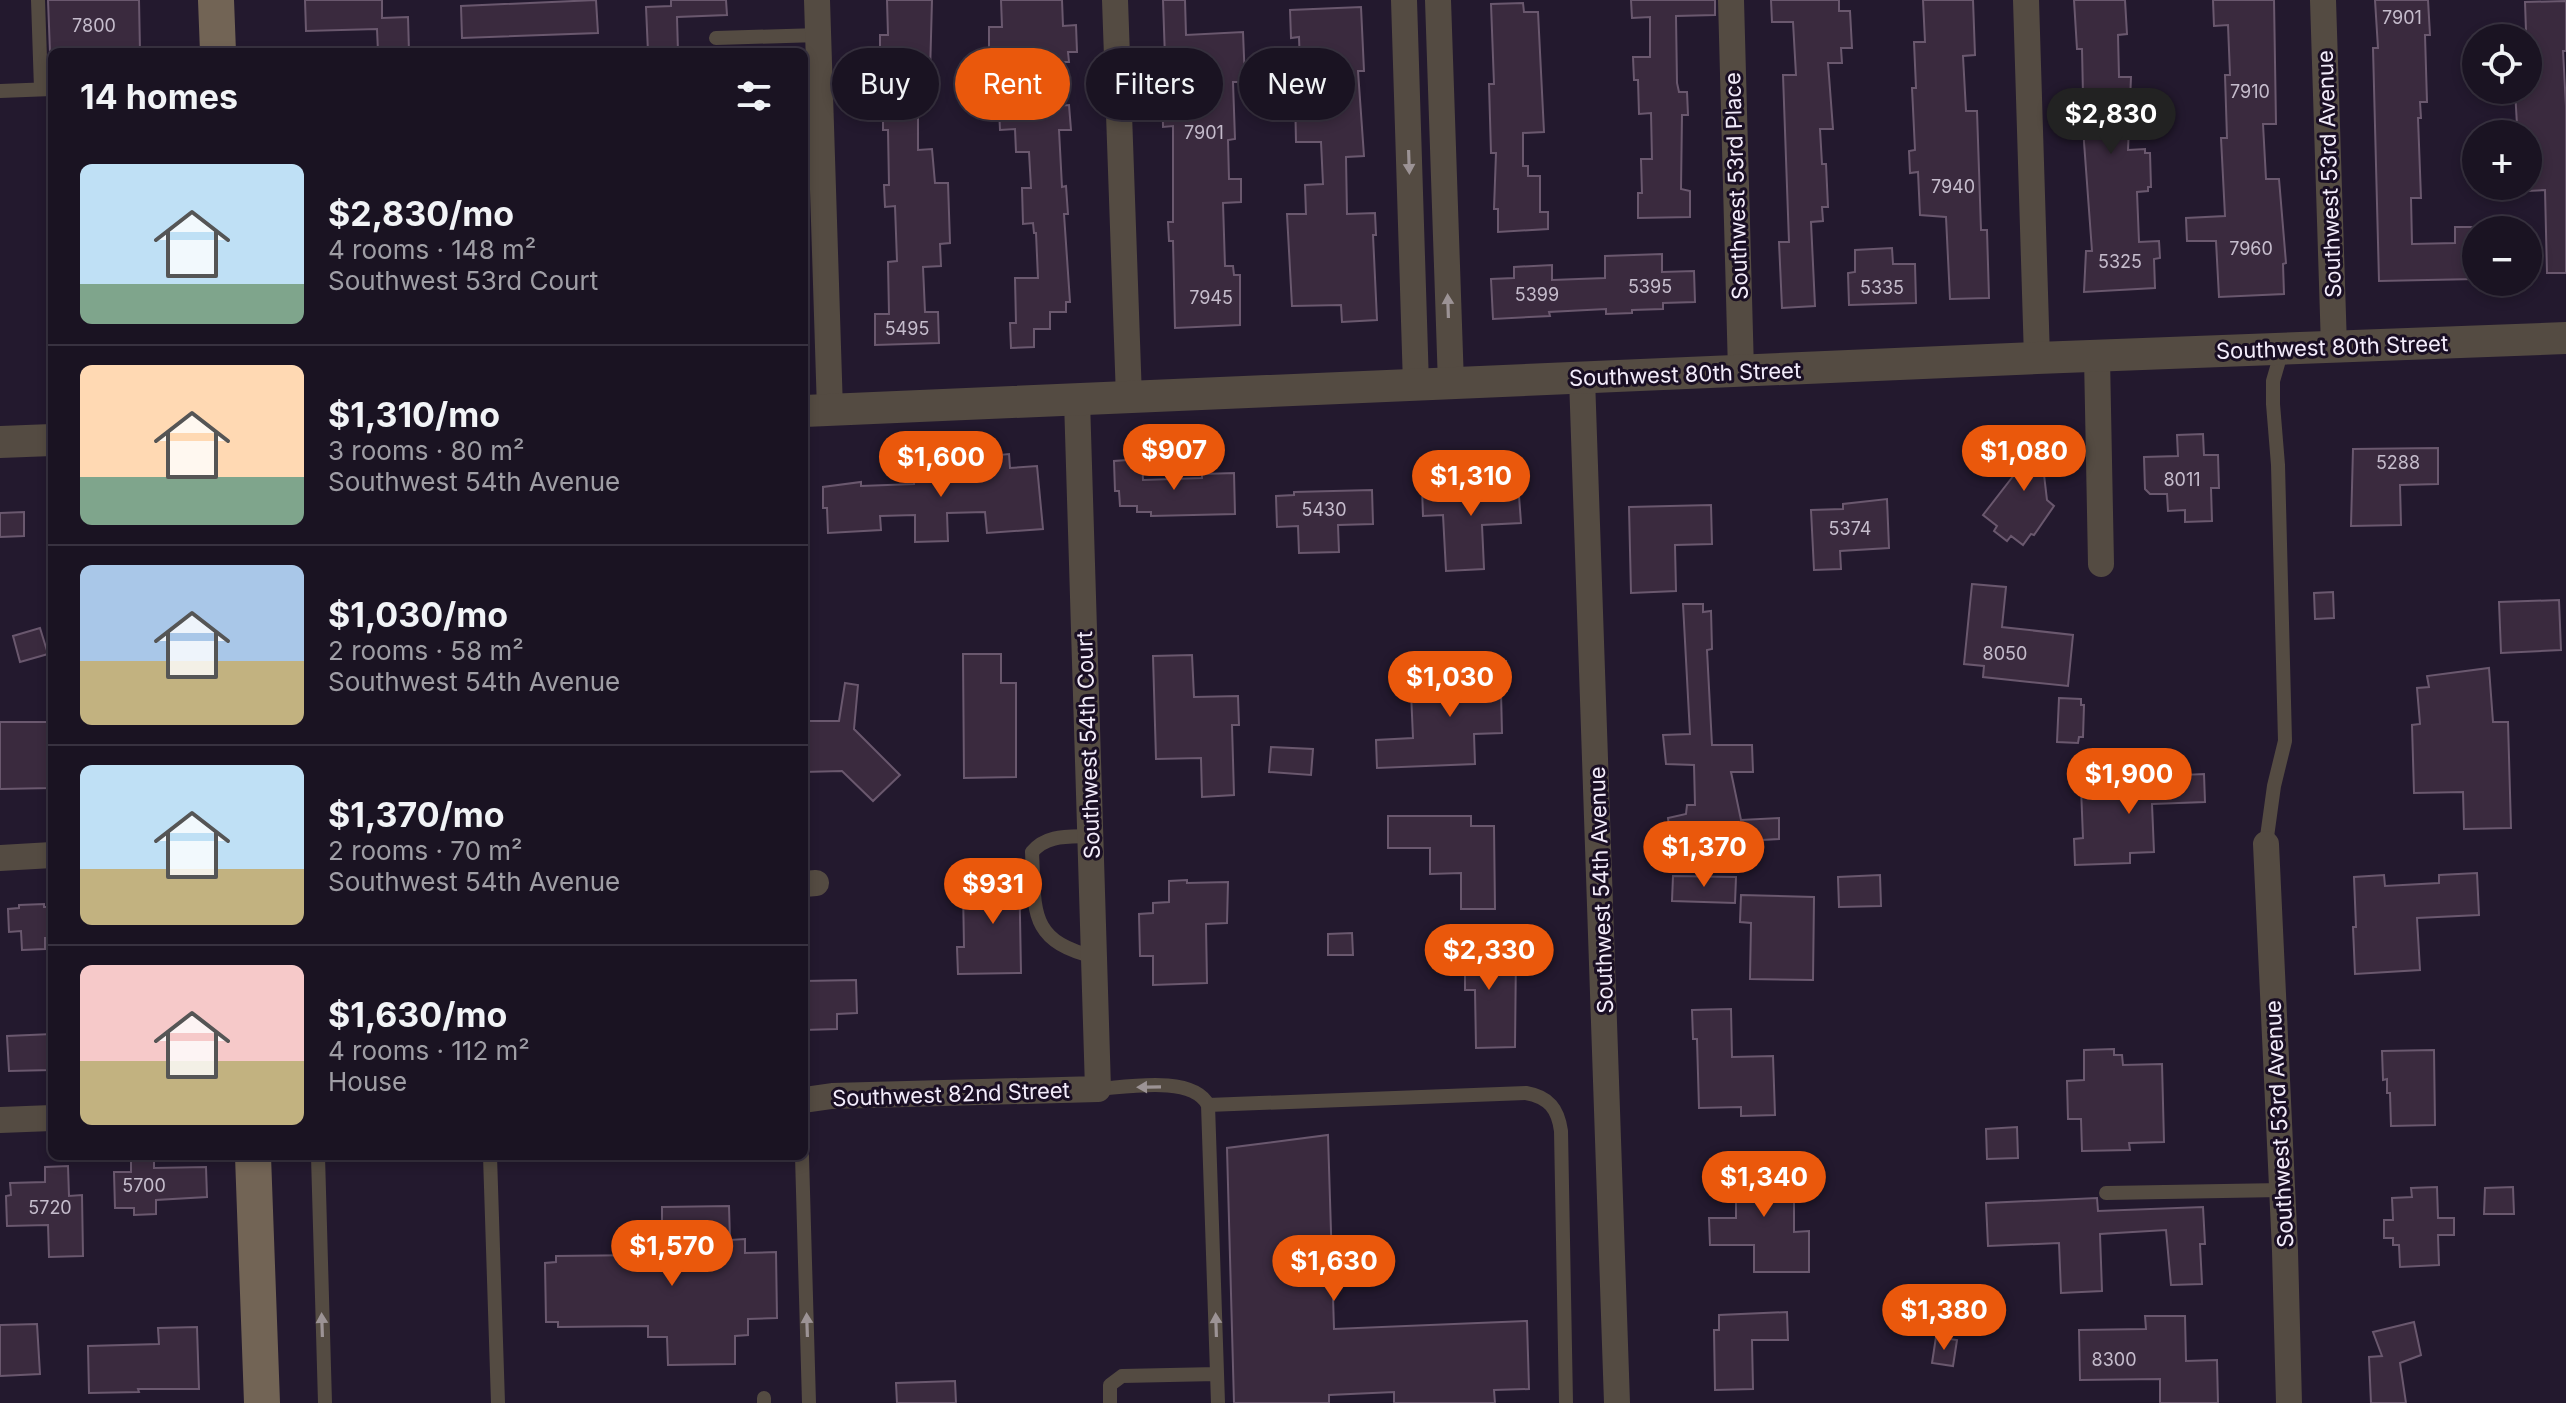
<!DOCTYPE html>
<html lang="en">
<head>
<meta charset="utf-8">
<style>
	:root { --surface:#1a1322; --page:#27202f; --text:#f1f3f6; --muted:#9f9ea5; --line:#383240; --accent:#ea580c }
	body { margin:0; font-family:Inter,sans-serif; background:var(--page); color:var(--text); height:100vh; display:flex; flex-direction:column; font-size:30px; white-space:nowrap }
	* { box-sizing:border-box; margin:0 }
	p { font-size:26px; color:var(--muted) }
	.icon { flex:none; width:44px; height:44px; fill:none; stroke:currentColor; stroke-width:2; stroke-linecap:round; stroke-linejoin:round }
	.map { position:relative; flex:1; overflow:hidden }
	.details { position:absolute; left:48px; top:48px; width:760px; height:1112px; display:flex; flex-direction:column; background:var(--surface); border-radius:12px; box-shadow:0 4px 12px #0003,0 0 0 2px var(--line) }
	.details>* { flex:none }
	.top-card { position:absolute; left:832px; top:48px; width:760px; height:72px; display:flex; gap:16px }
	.fabs { position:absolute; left:2462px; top:24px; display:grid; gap:16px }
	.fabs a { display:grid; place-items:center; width:80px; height:80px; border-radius:50%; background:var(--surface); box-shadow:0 4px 12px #0003,0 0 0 2px var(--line); font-size:40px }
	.price { position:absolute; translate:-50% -68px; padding:0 18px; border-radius:28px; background:var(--accent); color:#fff; font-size:26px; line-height:52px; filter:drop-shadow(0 2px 4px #0008) }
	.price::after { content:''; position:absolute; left:50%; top:48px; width:24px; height:18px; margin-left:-12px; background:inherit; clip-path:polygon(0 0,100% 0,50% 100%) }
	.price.active { background:#222; color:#fff }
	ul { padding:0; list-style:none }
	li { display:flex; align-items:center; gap:24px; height:200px; padding:0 32px }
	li+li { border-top:2px solid var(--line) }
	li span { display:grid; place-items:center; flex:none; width:224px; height:160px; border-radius:12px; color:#555 }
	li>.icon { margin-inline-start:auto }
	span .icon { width:96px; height:96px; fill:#fffc; stroke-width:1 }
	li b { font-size:34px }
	h2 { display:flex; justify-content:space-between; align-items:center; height:96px; padding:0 32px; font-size:34px }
	.chip { padding:0 28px; border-radius:36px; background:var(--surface); box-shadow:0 4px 12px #0003,0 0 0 2px var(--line); font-size:28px; line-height:72px }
	.chip.active { background:var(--accent); color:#fff }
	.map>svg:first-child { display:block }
	.building { fill:#3a2a3e; stroke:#6a586e; stroke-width:2 }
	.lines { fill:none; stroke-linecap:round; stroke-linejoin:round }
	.service { stroke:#544b42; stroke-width:14 }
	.minor { stroke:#544b42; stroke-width:26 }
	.tertiary { stroke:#544b42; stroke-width:32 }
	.secondary { stroke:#726455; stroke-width:36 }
	.oneway { fill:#9c9395 }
	.labels { text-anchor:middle; stroke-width:6; stroke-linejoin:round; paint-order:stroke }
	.number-label { font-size:18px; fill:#c5bccc }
	.street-label { font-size:22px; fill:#f3ecfb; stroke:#1a0f24 }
</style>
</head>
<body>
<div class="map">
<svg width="2566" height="1403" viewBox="0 0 2566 1403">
	<rect width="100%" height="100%" fill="#23192e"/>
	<path class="building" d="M48,0h91l1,52h-90z
		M305,0h77v18l26,-1 1,35h-31l-1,-23 -71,2z
		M596,0l2,33 -136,5 -1,-32z
		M671,0h55l1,15 -50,2 1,35h-30l-2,-45 25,-1z
		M887,0h45l-2,74h4v21h-12v17h-4v38l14,-1 3,34h13l2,60 -10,1 1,22 -18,1 2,45h13l1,31 -64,2v-31h14l-1,-52 9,-1 -2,-55 -10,1 -1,-22h5l-1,-55h-5v-20h3v-6h4l-1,-49h-9v-20h8z
		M1001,0h61l1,26 13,-1 1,27h-9l1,10h-13l1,44 12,-1 2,25h-12l3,57 4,-1 2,28h-4l6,88h-4v10h-16v17h-16v18l-23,1 -1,-25h6l-1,-45h23l-2,-45h-2l-1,-10 -10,1 -1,-36h9l-2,-36h-13l-1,-23 -15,1 -1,-21 37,-2v-34l-42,1 -1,-14h-4v-33h13z
		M1163,0h22l1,35 57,-3 2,50h-12l2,57 -7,1 1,39h12v23l-18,1 2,63h8l1,9h6v50l-65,3 -2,-87h-4l-1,-19h5v-96l-10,1 -1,-69h3z
		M1631,0h84v15l-39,1 1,67 2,9h8l1,23h-6l-1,74 9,2v26l-52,1v-25h4l-1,-34h11l-1,-46 -12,1 -1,-34h-4l-1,-23h17v-40l-18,1z
		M1771,0h68v11h11l2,37h-11l1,15h-14l5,66h-13l2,35h4l2,43h-6l1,14 -12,1 4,84 -33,2 -3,-66h10l-6,-167h13l-3,-53h-21z
		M1923,0h50l2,55 -12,1 3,55h11l4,119h6l2,68 -39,1 -4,-82 -26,-2 -2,-43 -8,1 -1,-22 6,-1 -3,-62h4l-2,-46h11z
		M2074,0h51l2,34 -9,1 1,42h12l-3,73 17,-1v4h5l1,34h-3v4l-11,1 2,50 20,-1 1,17 -6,1 1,29 -71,4 2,-41h6l-8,-109 -2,-93h-5z
		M2213,0h61l2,124h-13l3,55h13l7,84 -3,1 1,30 -65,3 -3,-56h-29l-1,-23 39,-2 -4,-78h6l-2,-63h5l-2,-50 -14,1z
		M2375,0h53l2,35h-5l2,67h-7l1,16h-3l3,80h-10l1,46 43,-1v-16h21v52l-97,2 -6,-233h5z
		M2566,1v50h-3l3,55v167h-19l-2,-83 -17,1v-57h-7l-1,-9h-3l-2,-35h13l-3,-88z
		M1523,3l1,9h14l6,120 -21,1v33h5v10h12v36h8v17l-50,3v-23h-4l2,-56h-5l-2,-69h5l-3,-80z
		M1361,7l3,64h-6l6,85 -18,1 1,57 28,-1 1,22h-3l4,85 -35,2 -1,-17 -49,1 -5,-92h19l-1,-29 18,-1 -2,-42h-25l-1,-48h6l-2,-57 -8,1 -1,-28z
		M1892,248l1,16h22l1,39 -67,2 -1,-32 7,-1v-22z
		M1662,254v18l32,-1 1,31 -32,1v6l-31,1v3l-26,1v-5l-57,3 1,4 -57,3 -2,-40 23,-1v-11l38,-2v15l53,-2v-22z
		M2203,434l1,21h14l1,33h-8l1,33 -27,1v-12l-17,1 -1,-17h-17l-5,-5 -1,-32 34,-1 -1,-21z
		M2055,443l2,22 -14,1 4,34 7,6 -20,29 -3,-1 -8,11 -12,-9 -4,5 -13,-10 3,-5 -14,-11 31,-40 -8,-7 -1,-9 11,-13z
		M2438,448v36l-38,1 1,40 -50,1 2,-77z
		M914,454h29v24l39,-1 -2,-20 29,-3 1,14 27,-2 6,63 -56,4 -2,-21 -38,1 1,28 -33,1v-27l-35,1 1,14 -53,3 -1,-25h-4v-21l38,-5v4l53,-2z
		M1142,459l1,21 59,-2v-4l32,-1 1,41 -84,2v-4h-14v-6h-17l-1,-15h-4l-1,-30z
		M1518,482l3,41 -39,2 2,44 -38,2 -3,-56 -20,1 -1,-28z
		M1372,490l1,34 -35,1 1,27 -40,1 -1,-27 -21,1 -1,-31 18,-1v-3z
		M1887,499l2,49 -49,3 1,18 -27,1 -3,-60 32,-1v-5z
		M1711,505l1,39 -37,1 1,46 -45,2 -2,-86z
		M24,512v24l-24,1v-24z
		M1972,584l34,3 -4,40 71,8 -5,51 -85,-9 1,-11 -20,-2z
		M2333,592l1,26 -19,1 -1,-26z
		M2559,600l2,50 -60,3 -2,-51z
		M1683,604h20v8l8,-1 1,38 -5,1 5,95h40l1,27h-22l10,48 38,-2v21l-108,6 -3,-27 18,-4 1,-9h8l-1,-40 -28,-1 -3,-29 27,-1z
		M40,628l8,26 -28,8 -7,-26z
		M963,654h38v29h15v94l-52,1z
		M1192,655l2,42 44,-1 1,29h-7l2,70 -32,2 -1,-39 -45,1 -3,-103z
		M1506,661l1,30 -6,1 1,41 -28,1 1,30 -98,4 -1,-28 37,-2 -2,-46h26l-1,-19 28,-1v-10z
		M2489,668l4,54h15l3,106 -47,1 -1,-37 -49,1 -2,-68 8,-1 -3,-36 12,-1 -2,-11z
		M845,683l13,2 -4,44 46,46 -27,26 -31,-30 -38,1v-51h35z
		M2059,698l22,1v6h3l-1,32h-4l-1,6 -21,-1z
		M0,722h48v4h4v62l-52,1z
		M1271,747l42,2 -2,26 -42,-3z
		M2204,774l1,28 -53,2 2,48 -24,1v10l-55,2 -1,-26 9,-1 -2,-50 36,-2v-8z
		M1388,816h83v10h23l1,83h-34v-36l-31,1v-26h-42z
		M995,862h24l2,111 -63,1 -1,-27h7l-1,-57 32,-1z
		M2477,873l2,42 -62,3 3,52 -65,4 -2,-47h3l-2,-50 30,-2 1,11 54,-3v-8z
		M1880,875l1,31 -42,1 -1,-30z
		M1673,876l63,1 -1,26 -63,-2z
		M1187,880v3l41,-1 -1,41 -21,1 1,59 -54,2v-29h-13l-1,-42 14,-1v-10l16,-1v-21z
		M1741,895l73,2 -1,83 -63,-1 1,-56 -11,-1z
		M44,904v3h8v31h-7v11l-23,1 -1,-19 -12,1 -1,-23 11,-1v-3z
		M1352,933l1,22h-25v-21z
		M1471,946v2h26v3h19l-1,96 -39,1 -1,-58h-10v-18l-17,1 -1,-26z
		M856,980l1,33 -20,1v15l-33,1v-49z
		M1731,1009l1,48 41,-1 2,59 -34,1v-9l-42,1 -2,-69h-4l-1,-29z
		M52,1034v36l-43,1 -2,-35z
		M2114,1049v6h8l1,10 39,-1 2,78 -35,1 1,7 -48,1 -1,-32h-13l-1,-38 17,-1v-30z
		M2434,1050l1,75 -44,1 -1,-33h-3v-14l-4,1 -1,-29z
		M2017,1127l1,31 -31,1 -1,-30z
		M1328,1135l6,194 193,-8 2,68 -35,1 1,13h-101v-11l-65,3v8h-95l-7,-255z
		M1736,1156h38v28h20v48l15,-1v41h-55v-27h-44l-1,-27h27z
		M154,1159v9l52,-1 1,30 -51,3v14l-22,1v-7h-19l-1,-36h17v-12z
		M68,1166l1,30 13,-1 1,61 -34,1 -1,-32 -41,1 -1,-30 5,-1 -1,-12 35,-1v-15z
		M2437,1187l1,31h16v17h-16l1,30 -39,2 -1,-22h-6v-7h-9v-18h9l-1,-22 20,-1 -1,-9z
		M2513,1187l1,27h-30l1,-26z
		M2097,1198l1,13 105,-4 2,37h-5l2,40 -31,1 -5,-55 -66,4 2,57 -41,2 -2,-50 -71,3 -2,-43z
		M729,1206l1,34 15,-1v14l31,-1 1,66 -29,1v16l-13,1v28l-67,1 -1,-28h-19v-11l-90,1v-5h-12l-1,-59 11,-1v-6l90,-1v-16h16v-32z
		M1787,1312l1,28h-36l1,49 -38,1 -1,-60h5v-15z
		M2145,1316h40l1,45 31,-1 1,43h-58v-24l-80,1 -1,-50 67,-1z
		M2414,1322l7,33 -21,8 6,40h-35l-2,-46 13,-1 -9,-24z
		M37,1324l3,50 -40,2v-51z
		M197,1327l2,62h-61l1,3 -50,1 -1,-47 71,-2 -1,-16z
		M1936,1337l21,3 -4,26 -21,-3z
		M955,1381l1,22h-59l-1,-20z"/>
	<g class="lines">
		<path class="service" d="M38,0l3,89
			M716,38l103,-3
			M0,91l52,-2
			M1091,836c-22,1 -44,-2 -59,16 3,59 -4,89 63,105
			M2266,844l8,-58 11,-45 -7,-276 -5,-61v-23l9,-31
			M1098,1089c29,-2 95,-14 110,16l10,298
			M1208,1105l318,-12c23,4 32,16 35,38l5,272
			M318,1156l7,247
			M490,1156l8,247
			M802,1156l7,247
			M2106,1193l176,-3
			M764,1398v5
			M1110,1403v-18l12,-9 95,-2"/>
		<path class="minor" d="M817,0l13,410
			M1115,0l14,398
			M1404,0l12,385
			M1438,0l13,384
			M1731,0l10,371
			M2026,0l11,358
			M2323,0l11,347
			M2097,357l4,207
			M1582,378l35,1025
			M2266,844l19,407 4,152
			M0,858l52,-3
			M804,884l12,-1
			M804,1100l28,-4 266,-7 -21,-689
			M0,1120l52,-2"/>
		<path class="tertiary" d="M804,411l1233,-53 529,-20
			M0,442l52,-2"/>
		<path class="secondary" d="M216,0l2,52
			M253,1156l9,247"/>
	</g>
	<defs><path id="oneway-solid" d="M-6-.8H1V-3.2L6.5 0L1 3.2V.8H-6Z" transform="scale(2)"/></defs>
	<g class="oneway">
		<use href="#oneway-solid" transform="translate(1409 162) rotate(88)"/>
		<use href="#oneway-solid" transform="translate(1448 306) rotate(-92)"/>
		<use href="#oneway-solid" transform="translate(1149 1087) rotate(179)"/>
		<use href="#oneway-solid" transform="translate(322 1325) rotate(-92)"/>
		<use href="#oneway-solid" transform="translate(807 1325) rotate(-92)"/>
		<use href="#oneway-solid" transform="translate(1216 1325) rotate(-92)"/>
	</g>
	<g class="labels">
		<g class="number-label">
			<text x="2402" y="24">7901</text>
			<text x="94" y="32">7800</text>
			<text x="2250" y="98">7910</text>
			<text x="1204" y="139">7901</text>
			<text x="1953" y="193">7940</text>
			<text x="2251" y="255">7960</text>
			<text x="2120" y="268">5325</text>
			<text x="1650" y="293">5395</text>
			<text x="1882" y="294">5335</text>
			<text x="1537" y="301">5399</text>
			<text x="1211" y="304">7945</text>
			<text x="907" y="335">5495</text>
			<text x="2398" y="469">5288</text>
			<text x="2182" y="486">8011</text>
			<text x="1324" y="516">5430</text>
			<text x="1850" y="535">5374</text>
			<text x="2005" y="660">8050</text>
			<text x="144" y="1192">5700</text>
			<text x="50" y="1214">5720</text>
			<text x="2114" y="1366">8300</text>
		</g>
		<g class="street-label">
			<text transform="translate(2329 174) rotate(-92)" y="8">Southwest 53rd Avenue</text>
			<text transform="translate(1736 186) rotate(-92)" y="8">Southwest 53rd Place</text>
			<text transform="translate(2332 347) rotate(-2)" y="8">Southwest 80th Street</text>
			<text transform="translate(1685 374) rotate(-2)" y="8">Southwest 80th Street</text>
			<text transform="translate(1088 745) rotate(-92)" y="8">Southwest 54th Court</text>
			<text transform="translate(1601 890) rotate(-92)" y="8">Southwest 54th Avenue</text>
			<text transform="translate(951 1094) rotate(-2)" y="8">Southwest 82nd Street</text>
			<text transform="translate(2279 1124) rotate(-93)" y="8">Southwest 53rd Avenue</text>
		</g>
	</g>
</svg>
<div class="fabs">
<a><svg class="icon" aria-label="locate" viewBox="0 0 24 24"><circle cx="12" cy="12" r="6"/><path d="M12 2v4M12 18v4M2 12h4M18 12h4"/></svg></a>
<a>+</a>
<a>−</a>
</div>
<b class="price active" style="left:2111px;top:156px">$2,830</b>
<b class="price" style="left:1174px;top:492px">$907</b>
<b class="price" style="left:2024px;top:493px">$1,080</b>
<b class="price" style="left:941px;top:499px">$1,600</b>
<b class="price" style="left:1471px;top:518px">$1,310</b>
<b class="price" style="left:1450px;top:719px">$1,030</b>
<b class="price" style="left:2129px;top:816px">$1,900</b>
<b class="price" style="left:1704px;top:889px">$1,370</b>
<b class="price" style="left:993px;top:926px">$931</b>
<b class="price" style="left:1489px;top:992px">$2,330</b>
<b class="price" style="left:1764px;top:1219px">$1,340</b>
<b class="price" style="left:672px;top:1288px">$1,570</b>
<b class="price" style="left:1334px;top:1303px">$1,630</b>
<b class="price" style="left:1944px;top:1352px">$1,380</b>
<div class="top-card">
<a class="chip">Buy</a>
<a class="chip active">Rent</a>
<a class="chip">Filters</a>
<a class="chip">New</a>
</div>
<section class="details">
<h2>14 homes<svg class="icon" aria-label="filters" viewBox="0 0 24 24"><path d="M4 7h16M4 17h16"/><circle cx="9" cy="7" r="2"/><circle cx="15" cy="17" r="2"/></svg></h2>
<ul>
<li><span style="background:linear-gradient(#bfe0f5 75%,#7fa58c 0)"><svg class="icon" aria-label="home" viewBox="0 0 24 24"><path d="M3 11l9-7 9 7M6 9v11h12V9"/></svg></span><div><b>$2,830/mo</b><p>4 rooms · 148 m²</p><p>Southwest 53rd Court</p></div></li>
<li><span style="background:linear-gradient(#ffd9b3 70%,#7fa58c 0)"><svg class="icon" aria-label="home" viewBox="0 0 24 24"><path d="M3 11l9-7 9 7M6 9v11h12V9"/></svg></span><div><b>$1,310/mo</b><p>3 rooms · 80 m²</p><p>Southwest 54th Avenue</p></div></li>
<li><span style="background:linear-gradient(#a9c7e8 60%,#c2b280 0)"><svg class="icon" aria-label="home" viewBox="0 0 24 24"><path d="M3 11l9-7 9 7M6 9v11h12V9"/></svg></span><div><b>$1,030/mo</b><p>2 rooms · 58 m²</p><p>Southwest 54th Avenue</p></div></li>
<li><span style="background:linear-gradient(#bfe0f5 65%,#c2b280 0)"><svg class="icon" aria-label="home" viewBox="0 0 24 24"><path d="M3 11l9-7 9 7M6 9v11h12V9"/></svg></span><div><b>$1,370/mo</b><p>2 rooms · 70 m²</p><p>Southwest 54th Avenue</p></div></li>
<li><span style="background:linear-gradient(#f6c9c9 60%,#c2b280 0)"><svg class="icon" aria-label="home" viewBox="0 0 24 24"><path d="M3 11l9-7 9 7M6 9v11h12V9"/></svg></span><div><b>$1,630/mo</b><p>4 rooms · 112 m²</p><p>House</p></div></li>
</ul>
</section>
</div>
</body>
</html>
